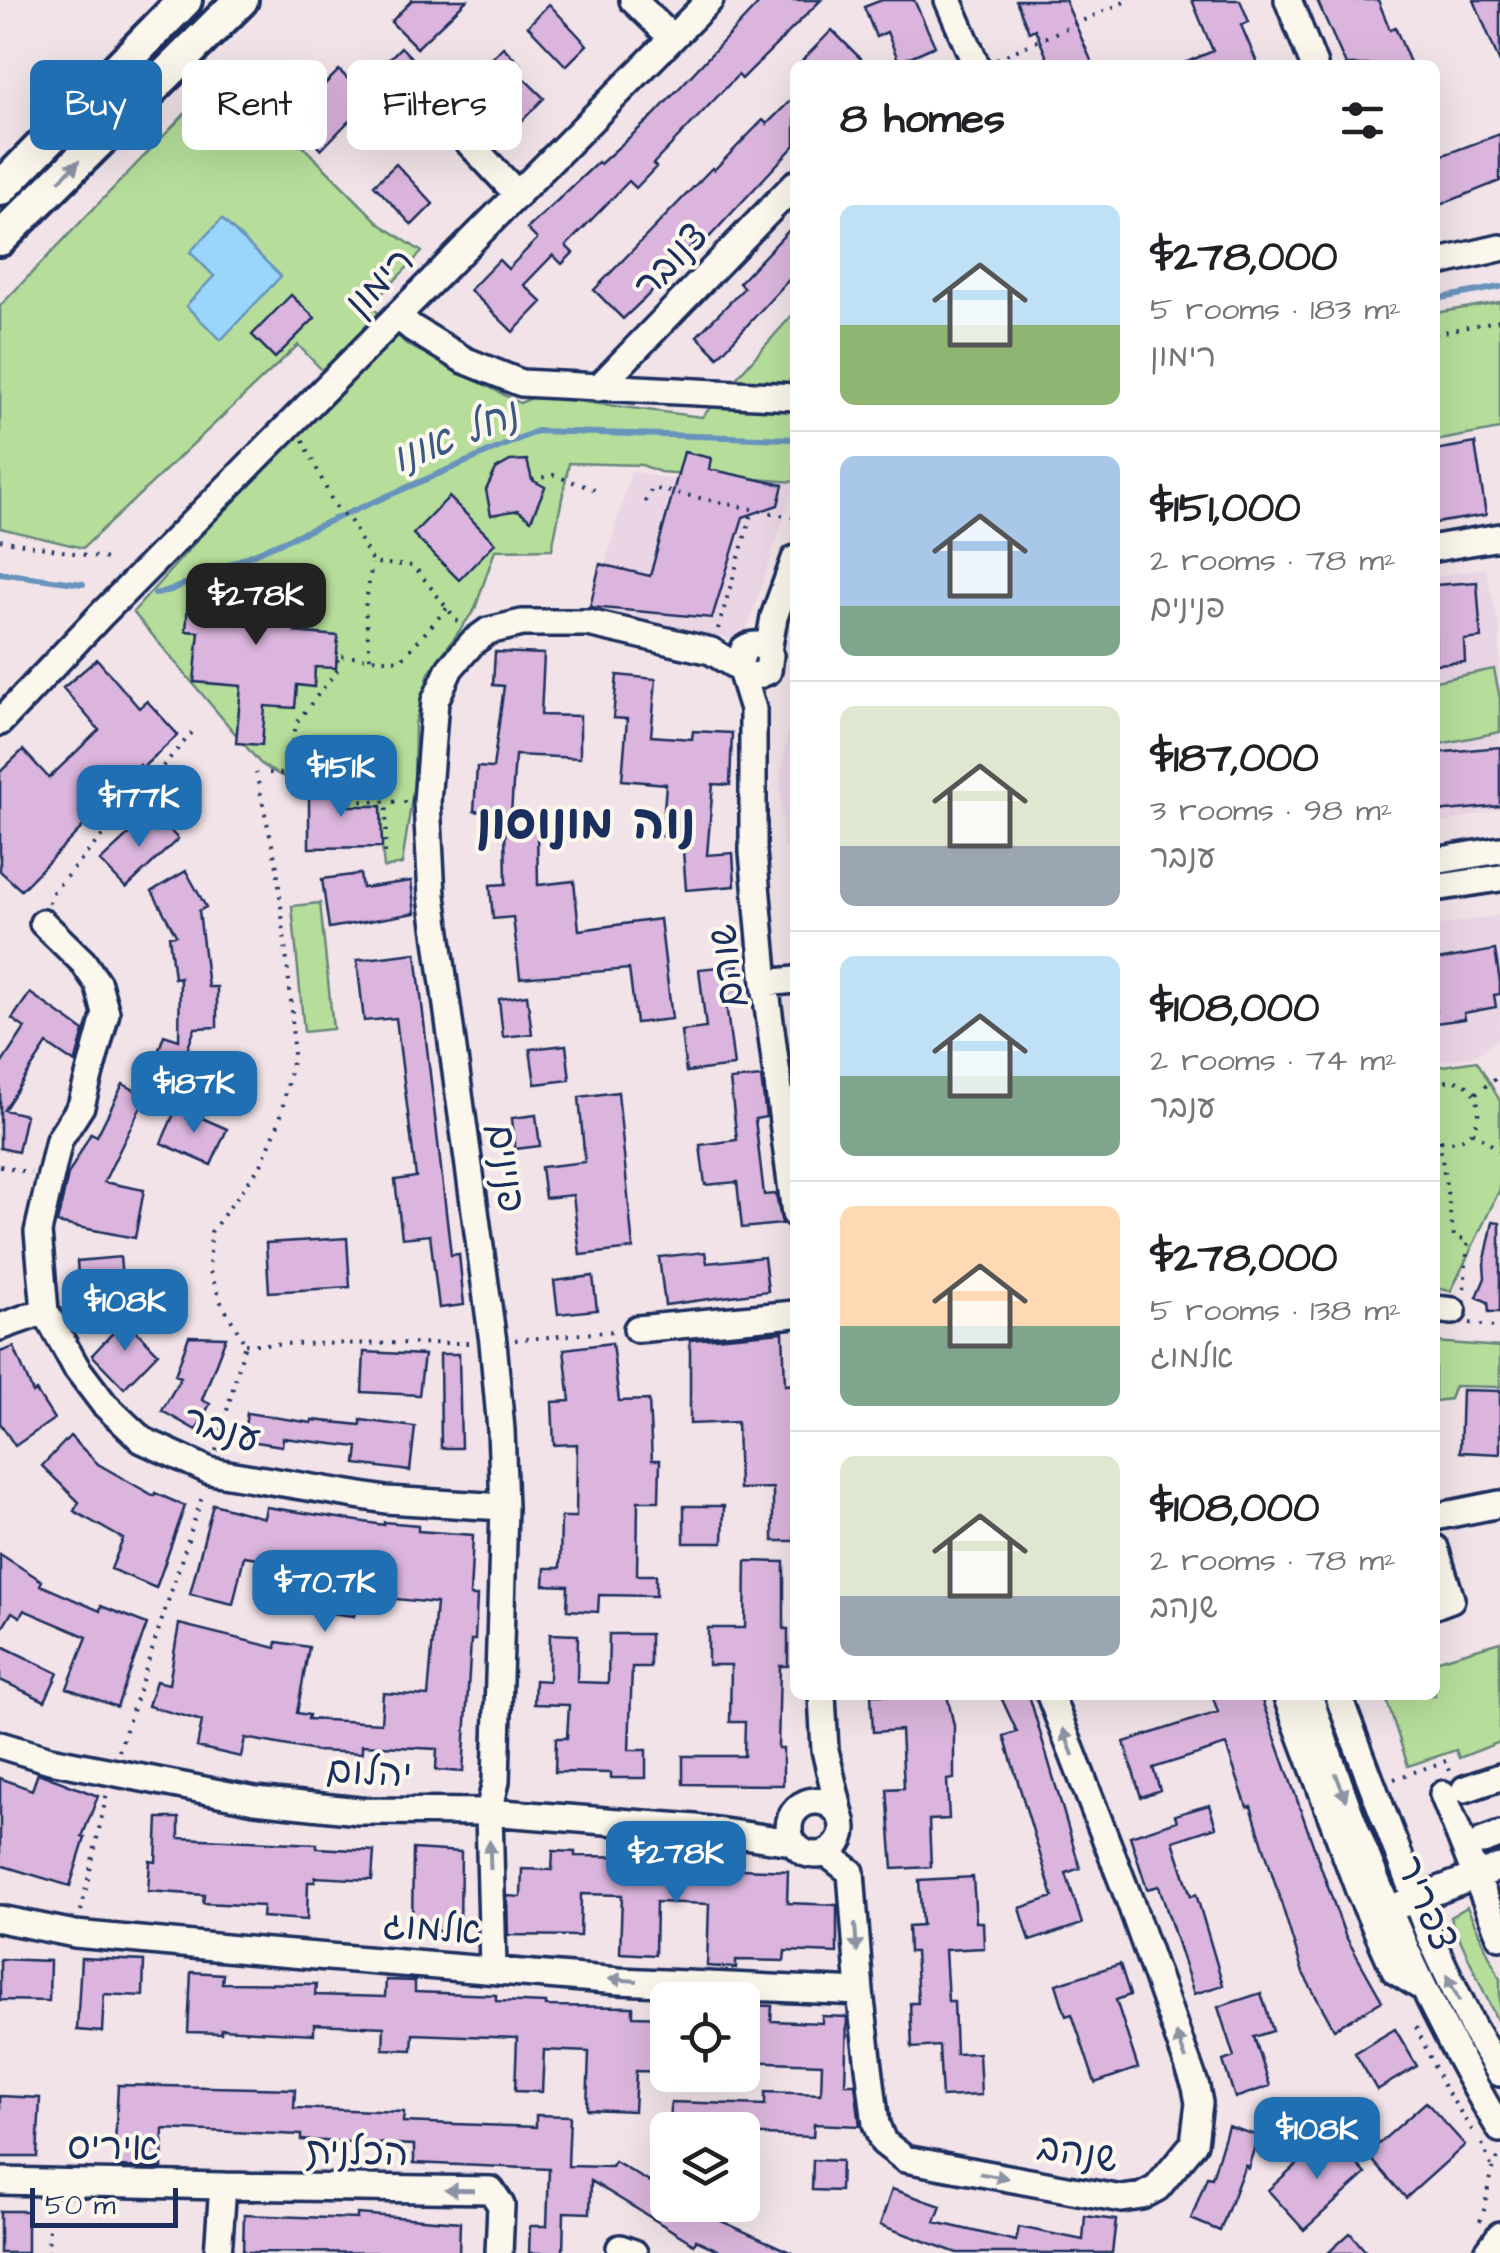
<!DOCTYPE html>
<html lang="en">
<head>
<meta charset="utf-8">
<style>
	:root { --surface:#fff; --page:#f6f6f6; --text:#202124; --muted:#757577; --line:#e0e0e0; --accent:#1f6fb2 }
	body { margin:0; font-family:"Architects Daughter","Playpen Sans Hebrew",sans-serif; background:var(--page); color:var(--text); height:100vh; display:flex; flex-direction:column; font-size:38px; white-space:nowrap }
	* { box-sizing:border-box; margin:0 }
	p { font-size:32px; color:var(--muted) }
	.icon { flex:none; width:55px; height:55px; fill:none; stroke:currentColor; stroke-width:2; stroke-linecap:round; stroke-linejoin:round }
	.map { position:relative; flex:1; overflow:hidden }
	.panel { position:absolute; left:790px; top:60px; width:650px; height:1640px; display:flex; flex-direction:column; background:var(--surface); border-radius:15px; box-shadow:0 10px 40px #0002 }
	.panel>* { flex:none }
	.banner { position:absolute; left:30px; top:60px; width:610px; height:90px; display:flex; gap:20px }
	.fabs { position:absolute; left:650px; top:1982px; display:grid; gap:20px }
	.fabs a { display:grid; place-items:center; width:110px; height:110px; border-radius:15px; background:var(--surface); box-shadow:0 10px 40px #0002; font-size:50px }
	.scale { position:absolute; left:30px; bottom:25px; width:148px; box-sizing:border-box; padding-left:10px; border:5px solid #1b2f5e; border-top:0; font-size:28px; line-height:35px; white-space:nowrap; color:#1b2f5e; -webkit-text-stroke:8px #fbf7ec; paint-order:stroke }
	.price { position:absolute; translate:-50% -85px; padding:0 22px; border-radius:20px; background:var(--accent); color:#fff; font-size:32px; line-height:65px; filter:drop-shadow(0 2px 5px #0008) }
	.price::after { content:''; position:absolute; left:50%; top:60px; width:30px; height:22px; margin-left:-15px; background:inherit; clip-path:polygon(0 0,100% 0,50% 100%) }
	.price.current { background:#222; color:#fff }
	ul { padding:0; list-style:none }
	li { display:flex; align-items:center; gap:30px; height:250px; padding:0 50px }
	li+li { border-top:2px solid var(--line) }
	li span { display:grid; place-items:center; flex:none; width:280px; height:200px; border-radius:15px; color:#555 }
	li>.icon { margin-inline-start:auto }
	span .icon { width:120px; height:120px; fill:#fffc; stroke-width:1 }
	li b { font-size:42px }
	h2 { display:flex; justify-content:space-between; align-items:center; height:120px; padding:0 50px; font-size:42px }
	.chip { padding:0 35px; border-radius:15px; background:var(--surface); box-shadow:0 10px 40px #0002; font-size:35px; line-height:90px }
	.chip.current { background:var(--accent); color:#fff }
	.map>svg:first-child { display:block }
	.built { fill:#ead5e5 }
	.green { fill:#b6de9a; stroke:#68867c; stroke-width:2.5 }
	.water { fill:#9ad6fb; stroke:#6793bc; stroke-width:2.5 }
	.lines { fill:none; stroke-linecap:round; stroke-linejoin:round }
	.stream { stroke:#6793bc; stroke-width:6 }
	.building { fill:#dbb5dd; stroke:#1b2f5e; stroke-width:2.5 }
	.minor-casing { stroke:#1b2f5e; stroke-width:32 }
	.major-casing { stroke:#1b2f5e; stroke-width:40 }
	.path { stroke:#1b2f5e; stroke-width:4; stroke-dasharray:2.5 8; stroke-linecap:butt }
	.minor { stroke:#fbf7ec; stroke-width:25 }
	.major { stroke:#fbf7ec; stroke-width:32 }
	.oneway { fill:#8b93a5 }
	.labels { text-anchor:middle; stroke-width:8; stroke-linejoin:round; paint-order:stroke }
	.street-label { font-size:38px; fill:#1b2f5e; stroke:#fbf7ec }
	.water-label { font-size:40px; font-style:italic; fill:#3b5985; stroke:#fbf7ec }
	.district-label { font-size:48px; font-weight:bold; fill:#1b2f5e; stroke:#fbf7ec }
</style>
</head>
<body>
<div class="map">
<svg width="1500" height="2253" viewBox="0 0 1500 2253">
	<rect width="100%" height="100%" fill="#f1e3e8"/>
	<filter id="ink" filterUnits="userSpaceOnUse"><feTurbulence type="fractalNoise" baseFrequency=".01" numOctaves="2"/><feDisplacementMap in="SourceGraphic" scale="20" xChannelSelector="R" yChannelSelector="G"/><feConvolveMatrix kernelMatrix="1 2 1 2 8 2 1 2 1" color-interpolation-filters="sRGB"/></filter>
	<g filter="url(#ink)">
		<path class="built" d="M722,465l73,19 -52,158 -150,-35 38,-136 85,18z
			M1485,568l15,60v181l-65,16v-248z
			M795,688v159l-12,2 -3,-69z
			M1500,915v122l-24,19 -41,6v-136z"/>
		<path class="green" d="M227,70l153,154 42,28 -51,53 35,39 114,59 16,-7 166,21 93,-105v170l-135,-10 -18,-7 -73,-2 -17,86 -57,1 -20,59 -46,64 -14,51 -1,60 -12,80 -18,4 -2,-21 -39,-41v-22c-31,0 -58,-1 -83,-21l-127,-151 93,-104 117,-116 -45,-47 -215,203 -83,-20v-222z
			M1500,302v127l-65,12v-128z
			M1494,669l6,30v33l-65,13v-64z
			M320,903l13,126 -29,3 -12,-126z
			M1477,1061l23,40v88l-49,102 -16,-3v-221z
			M1435,1342l65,5v40l-45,-1 -5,13 -15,2z
			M1500,1642v100l-41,16 -3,-8 -48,16 -23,-71h50v-34z
			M1467,1907l33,72v48l-50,-110z"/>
		<path class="water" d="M222,219l59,57 -60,64 -35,-34 28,-30 -24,-24z"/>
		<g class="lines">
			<path class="stream" d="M1435,299l65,-12
				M0,573l83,11
				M155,594l16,-4 366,-159 258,8"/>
		</g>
		<path class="building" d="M412,0h55l-50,48 -26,-26z
			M762,0h59l-79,79 -4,-4 -85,89 3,3 -20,21 -7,-7 -63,65 7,7 -11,11 -9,-9 -29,30 18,17 -29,30 -43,-42 29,-30 9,9 29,-30 -10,-10 71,-67 2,2 53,-48z
			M882,0h32l21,46 -36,16 -12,-30 -11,5 -12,-30z
			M1016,0h49l28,65h-43l-15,-36 -6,3z
			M1192,0h48l9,22 -8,3 17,40h-78l33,-14z
			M1317,0h61l12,30 5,-3 16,38h-65z
			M1474,0h26v63z
			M549,4l38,41 -21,21 -38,-40z
			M832,30l35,35h-69z
			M401,47l23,24 -33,33 -24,-23z
			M503,47l18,18 -5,6 28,27 -27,28 -45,-47z
			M339,70l30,30 -48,50 -31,-31z
			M795,96v49l-94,101 -5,-4 -33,34 2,3 -42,40 -29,-29 118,-122 2,2 49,-50 4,4z
			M1500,134v47l-65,26v-49z
			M396,164l37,40 -21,21 -38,-40z
			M795,224v49l-77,84 -21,-21 47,-48 -5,-5z
			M291,295l24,23 -40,40 -23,-23z
			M1475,443l11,72 -51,8v-73z
			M684,452l27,6 -2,11 74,16 -5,20 -35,12 -31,101 -122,-11 10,-43 50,12z
			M527,460l5,20 13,7 -14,33 -13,-10 -27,5 -5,-25 10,-21 14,-8z
			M449,497l46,46 -36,37 -46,-46z
			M206,579l93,7 -4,46 43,4 -2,32 -21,-1 -1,20 -17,-2 -2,23 -30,-2 -3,39 -26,-2 5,-57 -47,-4 5,-50 -13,-1 2,-29 16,2z
			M1477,582l4,56 -17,2 1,22 -30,2v-79z
			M495,652l49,2 -3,61 39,1v42l-65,-3 -4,59 -37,-3 3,-44 16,1 11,-82 -11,-1z
			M97,659l42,49 8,-7 31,34 -36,33 -2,-3 -49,48 2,3 -72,74 -21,-19v-99l23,-22 26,28 50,-48 -36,-42z
			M617,675l39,4 -5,57 41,3 1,-8 39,2 -2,52 -17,-1 -6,71 26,-2 2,33 -49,4 -4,-53 -20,-1 4,-52 -44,-4 5,-61 -14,-1z
			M1500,747v59l-64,6 -1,-59z
			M309,784h34v22h38l1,41 -73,1z
			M153,812l25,27 -52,49 -26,-27z
			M537,827l1,58 36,-4 5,49 81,-11 12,100 -36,4 -7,-54 -109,9 -7,-61 -20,2 -3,-34 16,-1 -1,-56z
			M186,871l20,36 -7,4 9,76h9v40l-22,1 -21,59 -25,-9 15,-43 15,5 1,-63 -6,1 -5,-42 7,-1 -24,-44z
			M360,874l2,14 49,-7 4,32 -86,15 -7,-49z
			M1495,950l5,32v12l-6,1 2,12 -32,6 1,6 -30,4 2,-63z
			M416,953l35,302 8,-1 5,51 -25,3 -9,-73 -28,3 -7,-58 21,-3 -20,-159 -32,3 -7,-61z
			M738,965l4,36 -16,2 8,63 -48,6 -5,-41 25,-3 -7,-59z
			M30,993l54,38 -9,32 -28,-19 -43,66 22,5 -8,37 -18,-4v-82l25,-38 -13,-9z
			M527,995l5,39 -29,3 -4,-38z
			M566,1045l4,35 -35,4 -5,-35z
			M761,1077l5,40 -11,2 9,76 12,-1 6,30 -40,4 -5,-46 -32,3 -5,-40 37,-5 -7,-60z
			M123,1084l23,12 -42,86 40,8 -9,48 -78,-15 11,-48 23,-42 6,3z
			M618,1092l15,157 -53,6 -7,-60 -28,3 -4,-31 44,-5 -6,-65z
			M177,1107l50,22 -16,36 -50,-22z
			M536,1115l4,31 -25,3 -3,-31z
			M1493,1222l7,1v89h-11l-1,-10 -11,-5 8,-19 -1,-14z
			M347,1238l3,49 -81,5 -3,-49z
			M705,1252l2,11 57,-6 4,34 -103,14 -6,-48z
			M120,1257l4,43 -44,4 -3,-43z
			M593,1276l4,34 -39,4 -4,-33z
			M125,1320l33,33 -34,35 -32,-33z
			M783,1332l2,53 10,-1v37h-5l5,120h-22v-53l-34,1 -2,-67 -47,2v-84z
			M189,1336l37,1 -24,63 8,4 -14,26 -34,-19 19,-34 -6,-2z
			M612,1343l7,58 30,-1 3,60h8l-1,41h-21l-1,74h19v21l-57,-1 -1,17 -31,-2 1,-24 -24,-1 1,-17h15l1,-51h15l1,-73 -23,1 -2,-43 18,-1 -6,-52z
			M14,1347l19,46 3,-2 18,28 -39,27 -15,-23v-71z
			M364,1352l60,3 -5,40 -57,-3z
			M440,1354h19l2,94h-20z
			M1462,1390l38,1v63l-40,-2z
			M247,1413l65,10v-3l49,5v-5l54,7 -5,44 -54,-7 2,-17 -75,-9 -1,8 -39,-6z
			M70,1436l28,28 56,32 1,-3 30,13 -29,82 -45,-19 12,-30 -49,-28 5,-9 -37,-36z
			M213,1504l51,14 2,-11 118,18v-3l34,3v6l55,4 -3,61h7l-2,44h-4l-8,132 -27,-2 1,-21 -75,-4v8l-46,-2 -71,-13 -4,19 -44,-10 5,-26 -54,-15 8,-25 13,3 10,-60 97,24 1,-6 32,5 -12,66 12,2 -1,4 73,4 2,-30 45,3 8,-93 -79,-8 -3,21 -40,-5 6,-43 -76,-12 -11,48 -43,-10z
			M684,1506h40l-1,37h-39z
			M0,1554l42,27 -2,4 60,26 1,-5 46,18 -30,83 -50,-19 20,-51 -63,-27 -4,7 -8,-5 -12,20z
			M746,1561l38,1v67h4v37h-8l-2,82h5v37l-100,-1v-28h61l1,-34h-15l1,-57h-23v-37h37z
			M550,1634l28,1 -1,47 31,1 1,-49h41v33h-18l-3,83h17v28h-35v-5l-56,-1 1,-34h11l2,-33 -35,-1 1,-24 14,1z
			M0,1645l58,28 -13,28 -45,-21z
			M871,1695h76l7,31v53l-7,1 2,39 -20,1 2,47 -38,2 -6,-80 17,-1 -3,-58 -28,2z
			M1000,1695h29l51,173 -14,5 16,51 -52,17 -10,-33 33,-11 -49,-161 13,-4z
			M1212,1695h48l85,240 37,66 -48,28 -31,-56 -52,-167 -4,1 -21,-62 -73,23 7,22 -19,7 -17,-55 94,-30z
			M38,1773l60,23 -16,41 3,1 -15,48 -70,-21v-87l32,12z
			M1209,1805l7,22 -43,14 18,55 5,-2 27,91 -29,9 -35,-108 -12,3 -17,-53 47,-15 -2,-6z
			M158,1818h21v20l138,6v4l57,3 -2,29 -57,-3v5h-7l-1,38 -45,-3 1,-11 -60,-3 1,-8 -56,-4 2,-30 6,1z
			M413,1849l48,3 -1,80 -48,-2z
			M553,1851l22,1v4l81,1v8l132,6 -1,32 50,2v48l-52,-2 -1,10 -48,-1v8l-29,-2 2,-62 -53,-2 -1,53 -35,-2 2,-58 -41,-1 -1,42 -72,-1 -1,-39 14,1 1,-28 30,1z
			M973,1877l3,45h7l1,26 -39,2 3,51h6l2,53 23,-1 2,42 -39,2 -3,-51 -27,2 -2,-45h8l-3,-51h-6l-1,-26 14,-1 -3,-45z
			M81,1958l63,3 -1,35 -39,-2 -2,38 -25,-2z
			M0,1959l50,2 -1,40 -49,-1z
			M1120,1964l10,31 -14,5 22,68 -43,15 -23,-69 -6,2 -10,-32z
			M191,1972l32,2 -1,9 94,1 -1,11 70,2 1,-17 29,1v11l81,3v6l50,2v3l87,1v9l35,1v55l-32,-1 -2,40 -47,-2 2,-57 -45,-2 -2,42 -27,-1 2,-53 -104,-4 -1,16 -29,-1 1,-22 -70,-3v10l-93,-5v4l-33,-1z
			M1261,1993l12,38 -19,6 16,49 -35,12 -12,-37 11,-4 -16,-50z
			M742,2005l30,1 -1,15 51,2v-7l25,1 -2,67h10l5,42 -46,-2 -1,13 -71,-3v-4h-72l1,-28 94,3v-13l56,2 1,-30 -80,-3z
			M1395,2029l22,37 -40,24 -22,-37z
			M118,2085l177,4 -1,19 110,4 -1,10 133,5v-12l34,1 -2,50 44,1 3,-5 53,31v12h18l106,48h-68l-28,-13 -2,4 -103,-63 -1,32 -26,-1 -1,41h-34l1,-27h17l2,-57 -135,-6v-18l-113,-5v-5l-138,-6 -1,39 -48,-1z
			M0,2096l40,2 -3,59h-37z
			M1426,2102l39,43 -59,53 -39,-44z
			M1228,2126l30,10 -10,32 -3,-3 -25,66 -29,-12 16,-42 5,1z
			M1330,2134l36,40 -62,56 -36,-40z
			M813,2160l28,1 -1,30 -28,-1z
			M892,2189l49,17 -6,16 81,19 3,-14 64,13 2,-24 31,4 -4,33h-155l-77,-28z
			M0,2211h27v42h-27z
			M357,2214l103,8 -1,31 -216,-1 1,-37 113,4z
			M1350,2233l17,20h-39z"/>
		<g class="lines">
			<g class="minor-casing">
				<path id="minor" d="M633,0l39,38
					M948,0l28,65
					M1288,0l26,65
					M443,115l75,80
					M1435,263l65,-15
					M398,316l14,12 52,32 57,23 274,14
					M598,388l197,-204
					M1435,548l65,-11
					M768,651l6,-34 21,-58
					M744,673l10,4 14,-6 2,-16c-6,-11 -16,-13 -26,-6l-5,15 14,45v143l12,131 30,231
					M0,722l101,-107 609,-615
					M1435,861l65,-11
					M1435,888l65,-10
					M43,923l40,39 15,22 8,29 -25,93 -22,34 -21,92 7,79 31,56 28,37 38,36 68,31 176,29 118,7
					M765,983l30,-3
					M1435,1309l18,2
					M0,1327l45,-16
					M637,1329l158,-15
					M1435,1517l65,-13
					M1435,1548l16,51 -16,6
					M822,1695l3,55 16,68
					M1286,1695l74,198 35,78 28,17
					M1309,1695c48,151 109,298 191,434
					M1338,1695l92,242 43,91 27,45
					M0,1745l50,15 205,40 104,11 130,1 207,16 96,14
					M1465,1789l35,-12
					M1443,1794l57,142
					M789 1828a27 27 0 1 1 54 0a27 27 0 1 1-54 0Z
					M1483,1841l17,-6
					M826,1853l25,19 9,120 16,132 7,18 22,17 217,40 20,-3 15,-8 37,-45 5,-40 -3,-16 -67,-188 -79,-204
					M1402,1904l98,-37
					M0,1919l75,15 193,18 351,29 241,11
					M493,1969l-4,-157 7,-31 8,-274 -3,-77 -8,-88 -61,-446 -5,-94 8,-101 15,-33 23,-26 15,-11 34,-8h66l123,28 30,18
					M0,2181l223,5
					M620,2248l14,5
					M218,2253l5,-67 268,4 10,15 -2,48
					M1487,2253l13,-18"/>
			</g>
			<g class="major-casing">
				<path id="major" d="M0,189l185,-189
					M0,239l241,-239"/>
			</g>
			<path class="path" d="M997,59l132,-59
				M1435,334l65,-14
				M303,440l31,65 17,17 22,41 41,3 47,60
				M532,480l21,-5 43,15
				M645,502l7,-14 143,30
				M0,540l108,19
				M718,629l35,-120
				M370,658l-5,-50 7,-44
				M269,773l78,4 1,24 60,1
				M289,773l7,-50 42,-54 -1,-13 64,4 46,-52
				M385,853l2,-50
				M49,903l4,-11 144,-165
				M1435,1084c59,-21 57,75 0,55
				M1476,1093l24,-17
				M1473,1131l27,20
				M1439,1140l15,97 14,4 -4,50
				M0,1166l31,7
				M1470,1323l30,5
				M515,1340l100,-9
				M245,1344l225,-1
				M216,1451l29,-107 -24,-42 -12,-33 2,-37 50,-67 19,-45 13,-64 -1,-46 -15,-143 -21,-94
				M119,1751l84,-257
				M1394,1779l52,-18 4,10 3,-1
				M81,1911l26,-118
				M1416,2027l28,60 32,49
				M1482,2144l9,22
				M1480,2221c10,-21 5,-48 20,-65
				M48,2253l2,-51"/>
			<use href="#minor" class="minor"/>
			<use href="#major" class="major"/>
		</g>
		<defs><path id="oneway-solid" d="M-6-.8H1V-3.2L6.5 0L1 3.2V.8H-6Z" transform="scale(2.5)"/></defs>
		<g class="oneway">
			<use href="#oneway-solid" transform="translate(69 171) rotate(-45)"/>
			<use href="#oneway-solid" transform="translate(1068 1742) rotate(-111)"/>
			<use href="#oneway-solid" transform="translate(1341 1787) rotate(69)"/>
			<use href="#oneway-solid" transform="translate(490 1855) rotate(-92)"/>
			<use href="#oneway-solid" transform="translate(856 1938) rotate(86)"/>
			<use href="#oneway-solid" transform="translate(623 1980) rotate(-176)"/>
			<use href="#oneway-solid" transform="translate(1453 1988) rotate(-116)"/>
			<use href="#oneway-solid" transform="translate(1181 2046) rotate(-110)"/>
			<use href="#oneway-solid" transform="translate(994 2176) rotate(10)"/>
			<use href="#oneway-solid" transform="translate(460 2190) rotate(-179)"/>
		</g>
	</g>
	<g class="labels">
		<g class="street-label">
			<text transform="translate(670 260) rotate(-46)" y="13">צנובר</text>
			<text transform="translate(379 281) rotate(-45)" y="13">רימון</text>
			<text transform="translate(726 966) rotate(-96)" y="13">שוהם</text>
			<text transform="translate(507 1168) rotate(82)" y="13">פנינים</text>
			<text transform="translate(222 1428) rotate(18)" y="13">ענבר</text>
			<text transform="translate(369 1771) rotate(3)" y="13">יהלום</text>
			<text transform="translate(1427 1903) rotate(67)" y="13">צפריר</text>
			<text transform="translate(432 1927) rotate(4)" y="13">אלמוג</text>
			<text transform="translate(113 2146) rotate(1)" y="13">איריס</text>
			<text transform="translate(357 2151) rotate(1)" y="13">הכלנית</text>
			<text transform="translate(1078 2152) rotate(10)" y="13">שנהב</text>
		</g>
		<g class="water-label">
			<text transform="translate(454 435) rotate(-22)" y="14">נחל אונו</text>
		</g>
		<g class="district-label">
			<text x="586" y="838">נוה מונוסון</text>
		</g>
	</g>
</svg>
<div class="fabs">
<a><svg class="icon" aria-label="locate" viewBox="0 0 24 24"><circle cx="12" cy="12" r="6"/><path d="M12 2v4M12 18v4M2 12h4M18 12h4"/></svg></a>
<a><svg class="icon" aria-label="layers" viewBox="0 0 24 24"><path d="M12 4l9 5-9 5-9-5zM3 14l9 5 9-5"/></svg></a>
</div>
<div class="scale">50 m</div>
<b class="price current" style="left:256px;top:648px">$278K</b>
<b class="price" style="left:341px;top:820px">$151K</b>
<b class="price" style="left:139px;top:850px">$177K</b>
<b class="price" style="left:194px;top:1136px">$187K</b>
<b class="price" style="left:125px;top:1354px">$108K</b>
<b class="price" style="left:325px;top:1635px">$70.7K</b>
<b class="price" style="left:676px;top:1906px">$278K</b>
<b class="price" style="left:1317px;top:2182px">$108K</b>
<div class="banner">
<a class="chip current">Buy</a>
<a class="chip">Rent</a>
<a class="chip">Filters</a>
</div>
<section class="panel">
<h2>8 homes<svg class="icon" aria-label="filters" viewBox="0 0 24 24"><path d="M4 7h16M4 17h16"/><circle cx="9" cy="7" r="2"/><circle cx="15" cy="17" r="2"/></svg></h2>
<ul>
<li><span style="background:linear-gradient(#bfe0f5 60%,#8fb573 0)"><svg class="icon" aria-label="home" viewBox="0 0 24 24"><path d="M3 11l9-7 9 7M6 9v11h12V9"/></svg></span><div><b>$278,000</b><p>5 rooms · 183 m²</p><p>רימון</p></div></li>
<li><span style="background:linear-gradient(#a9c7e8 75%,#7fa58c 0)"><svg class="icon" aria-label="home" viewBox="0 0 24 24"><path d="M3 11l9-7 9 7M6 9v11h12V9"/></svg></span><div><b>$151,000</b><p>2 rooms · 78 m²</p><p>פנינים</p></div></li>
<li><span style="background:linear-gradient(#dfe7d0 70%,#9aa5b1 0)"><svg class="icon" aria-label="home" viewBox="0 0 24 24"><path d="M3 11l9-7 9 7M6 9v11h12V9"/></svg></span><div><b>$187,000</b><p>3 rooms · 98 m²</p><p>ענבר</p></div></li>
<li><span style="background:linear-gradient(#bfe0f5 60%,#7fa58c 0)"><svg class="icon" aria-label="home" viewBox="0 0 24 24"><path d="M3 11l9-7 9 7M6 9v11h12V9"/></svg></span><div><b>$108,000</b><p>2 rooms · 74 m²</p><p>ענבר</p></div></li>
<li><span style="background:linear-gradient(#ffd9b3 60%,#7fa58c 0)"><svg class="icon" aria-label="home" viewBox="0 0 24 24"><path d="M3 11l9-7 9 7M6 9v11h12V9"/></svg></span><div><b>$278,000</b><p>5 rooms · 138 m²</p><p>אלמוג</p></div></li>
<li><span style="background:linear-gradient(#dfe7d0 70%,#9aa5b1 0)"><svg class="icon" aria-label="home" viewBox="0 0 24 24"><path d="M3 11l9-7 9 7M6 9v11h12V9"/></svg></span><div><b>$108,000</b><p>2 rooms · 78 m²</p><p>שנהב</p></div></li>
</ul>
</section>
</div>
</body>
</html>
